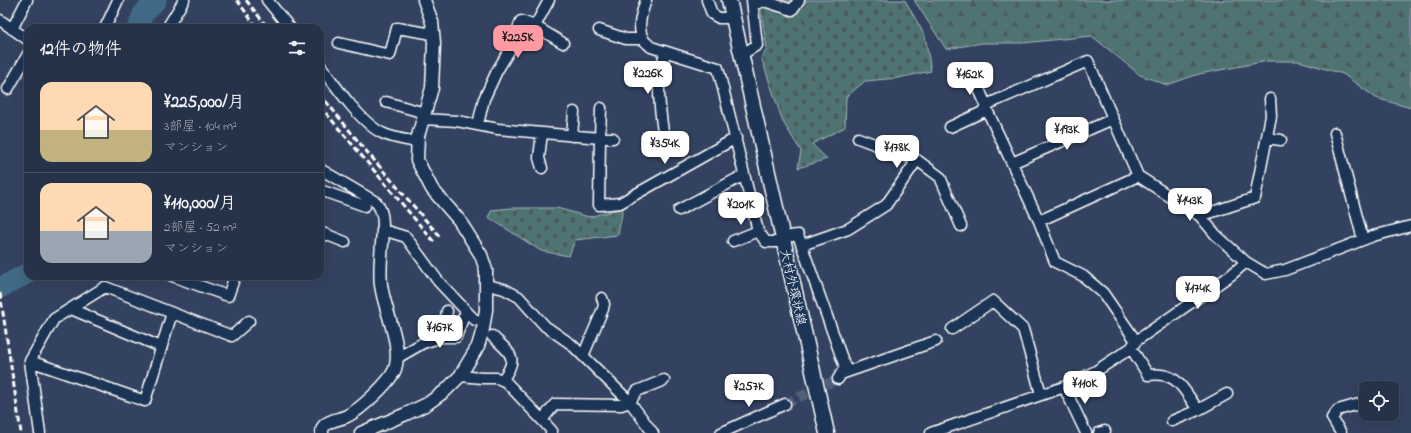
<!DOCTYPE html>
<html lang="ja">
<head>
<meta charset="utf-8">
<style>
	:root { --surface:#263248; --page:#2e3a4f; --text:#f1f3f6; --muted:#a4aab4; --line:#424d60; --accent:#ff9aa2 }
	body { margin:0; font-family:"Indie Flower","Klee One",sans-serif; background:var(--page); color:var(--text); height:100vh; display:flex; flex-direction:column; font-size:15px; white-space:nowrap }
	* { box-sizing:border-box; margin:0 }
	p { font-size:13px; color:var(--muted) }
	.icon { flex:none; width:22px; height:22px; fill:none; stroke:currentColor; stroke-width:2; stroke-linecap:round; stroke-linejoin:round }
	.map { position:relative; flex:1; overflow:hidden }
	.drawer { position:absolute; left:24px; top:24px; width:300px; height:256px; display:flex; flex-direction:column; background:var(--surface); border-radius:12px; box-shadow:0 4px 16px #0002,0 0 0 1px var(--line) }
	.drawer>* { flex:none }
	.buttons { position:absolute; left:1359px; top:381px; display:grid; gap:8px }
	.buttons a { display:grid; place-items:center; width:40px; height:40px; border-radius:8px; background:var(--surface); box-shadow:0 4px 16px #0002,0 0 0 1px var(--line); font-size:20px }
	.price { position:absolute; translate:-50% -34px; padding:0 9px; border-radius:8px; background:#fff; color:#222; font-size:13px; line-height:26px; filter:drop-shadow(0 1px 2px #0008) }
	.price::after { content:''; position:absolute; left:50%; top:24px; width:12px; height:9px; margin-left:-6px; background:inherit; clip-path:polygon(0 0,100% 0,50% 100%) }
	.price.current { background:var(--accent); color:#111 }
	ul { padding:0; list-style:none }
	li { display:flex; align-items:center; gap:12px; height:100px; padding:0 16px }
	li+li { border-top:1px solid var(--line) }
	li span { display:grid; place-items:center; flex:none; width:112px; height:80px; border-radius:12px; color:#555 }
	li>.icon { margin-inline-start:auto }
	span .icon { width:48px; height:48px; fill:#fffc; stroke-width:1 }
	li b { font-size:17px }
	h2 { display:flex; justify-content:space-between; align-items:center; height:48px; padding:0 16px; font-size:17px }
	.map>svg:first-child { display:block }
	.forest { fill:url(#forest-firs); stroke:#a7b9b9 }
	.cemetery { fill:url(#cemetery-stones); stroke:#a7b9b9 }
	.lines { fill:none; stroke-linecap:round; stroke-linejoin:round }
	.river { stroke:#406a87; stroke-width:21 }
	.minor-tunnel { stroke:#525e78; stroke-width:10; stroke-dasharray:10 5; stroke-linecap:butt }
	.minor-casing { stroke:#fff; stroke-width:13 }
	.tertiary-casing { stroke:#fff; stroke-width:15 }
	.secondary-casing { stroke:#fff; stroke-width:17 }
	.minor { stroke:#1d3557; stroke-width:10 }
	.tertiary { stroke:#1d3557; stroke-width:12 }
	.secondary { stroke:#1d3557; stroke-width:14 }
	.rail { stroke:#fff; stroke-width:3; stroke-dasharray:6 3; stroke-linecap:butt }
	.labels { text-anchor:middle; stroke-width:3; stroke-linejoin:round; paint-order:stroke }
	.street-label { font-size:13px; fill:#fff; stroke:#1d3557 }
</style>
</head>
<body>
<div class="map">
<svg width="1411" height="433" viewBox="0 0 1411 433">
	<defs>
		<pattern id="forest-firs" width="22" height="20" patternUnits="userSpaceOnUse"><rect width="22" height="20" fill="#4f7373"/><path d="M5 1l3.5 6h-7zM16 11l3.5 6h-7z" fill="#4d5a5a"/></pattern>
		<pattern id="cemetery-stones" width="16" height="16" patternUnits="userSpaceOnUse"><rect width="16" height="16" fill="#4f7373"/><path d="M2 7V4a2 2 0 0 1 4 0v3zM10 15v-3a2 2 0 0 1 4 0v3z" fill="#4d5a5a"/></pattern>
	</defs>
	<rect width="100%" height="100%" fill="#334260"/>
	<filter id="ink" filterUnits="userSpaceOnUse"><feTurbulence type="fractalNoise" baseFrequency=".025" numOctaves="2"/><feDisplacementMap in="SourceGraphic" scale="8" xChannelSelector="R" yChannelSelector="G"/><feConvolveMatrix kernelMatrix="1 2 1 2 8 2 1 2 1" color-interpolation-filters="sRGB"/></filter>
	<g filter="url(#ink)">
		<path class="forest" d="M914,0h497v108l-35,-10 -33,-24 -44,-13h-31l-69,13 -32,11 -27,-10 -48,-39 -69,7h-41l-36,6z"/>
		<path class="cemetery" d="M759,0h146l20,36 6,35 -33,7 -33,3 -19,16 -1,30 -33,17 15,15 -29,9 3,-17 -18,-29 -22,-65 6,-8z
			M511,208h46l32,9 34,-9 -5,27 -43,5 -6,16 -28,-5 -53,-34 4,-7z"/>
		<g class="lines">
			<path class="river" d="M138,28l5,-14 13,-14
				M0,288l28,-15"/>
			<path class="minor-tunnel" d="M785,404l53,-25"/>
			<g class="minor-casing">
				<path id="minor" d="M267,0l23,28
					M646,0c-4,12 -10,28 -2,40 1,2 5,5 7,7l67,21 40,163 8,11h18
					M707,0l5,14 7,4h14
					M753,5l11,-4 28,9 7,-10
					M0,20l28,20
					M535,26l28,17
					M105,28l13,-28
					M167,28l17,-28
					M12,29l15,-29
					M599,30l27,9h17
					M339,43l51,12 7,-27 36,6
					M741,55l16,-10 -5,-45
					M320,65c14,19 41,58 62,68 9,5 25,7 35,9
					M974,78l12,27
					M8,89l20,-35
					M386,102l39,11
					M423,119l34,2 41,8 102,9 1,-30
					M478,124l6,-25 13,-28 12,-20 12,-30 14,5 14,-26
					M950,127l37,-17
					M542,133l-3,25 3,10
					M1335,133l28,107
					M572,136l2,-24
					M613,138h-13l-1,67 21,-2 116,-65
					M664,138c-3,-19 -6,-39 -5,-59 0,-9 5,-18 6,-27
					M858,138l59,22
					M1267,138l14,2
					M1012,163l101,-44
					M320,169l56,33c7,9 7,17 7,28l23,7 32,44 31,33
					M320,190l45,16
					M679,210l65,-35
					M1200,216l55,-18 16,-82 -1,-17
					M1039,221l99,-45
					M320,232l25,10
					M783,237l15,-2 47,132 -7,12
					M733,241l25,-10
					M802,245l46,-16 38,-24 31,-45 23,17 21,49
					M172,276l56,20 7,-20
					M487,285l17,4 15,8 26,29 26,18 59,58 23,31
					M71,309l90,38
					M952,329l41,-28 30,28 18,65
					M492,336c18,17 28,21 10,44
					M442,337h14l8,-21 5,-2 6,6
					M1136,341l-33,-48 -20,-17 -28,-14 -16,-41 -52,-111 -1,-5 102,-44 50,115 62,40 16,19 30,27 20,12 19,-4 88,-34 38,-10
					M1131,348l17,27c30,-4 35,14 50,35l29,-16
					M583,356l20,-47 1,-5 -2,-6
					M397,358l26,-15 19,-6 5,-26
					M30,361l115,40 27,-88
					M841,374l95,-33
					M460,376l22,2h15l9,4 36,38 13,-16 66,1 9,-3 7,-11 27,-11
					M1064,387l22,46
					M542,420l10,11 -1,2
					M1172,421l26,-11
					M40,433l-10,-72 24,-42 51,-32 127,49 17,-15
					M721,433l64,-29
					M931,433l133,-46 32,-16 35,-23 5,-7 95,-66 15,-13
					M1099,433l6,-2
					M1341,433l-9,-15 6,-8 28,-8"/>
			</g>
			<g class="tertiary-casing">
				<path id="tertiary" d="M322,433c0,-3 0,-6 3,-8 5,-5 16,-6 22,-9 13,-6 43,-34 48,-47 8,-24 -11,-59 -14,-84 -2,-17 1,-37 2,-55
					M361,433l45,-19 21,-10 18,-13 15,-15 18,-30 5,-17 3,-19v-40l-5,-15 -22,-35 -27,-31 -15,-29 1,-24 14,-48 2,-45 -2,-21 -8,-22"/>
			</g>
			<g class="secondary-casing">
				<path id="secondary" d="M729,0l98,433"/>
			</g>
			<use href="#minor" class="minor"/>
			<use href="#tertiary" class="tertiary"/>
			<use href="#secondary" class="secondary"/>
			<path class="rail" d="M237,0l20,28
				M246,0l22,28
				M320,94l42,52 79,92
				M320,106l114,136
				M0,293l21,140"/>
		</g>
	</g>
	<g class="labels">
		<g class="street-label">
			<text transform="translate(794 287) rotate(77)" y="5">大村外環状線</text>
		</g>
	</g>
</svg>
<div class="buttons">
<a><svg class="icon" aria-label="locate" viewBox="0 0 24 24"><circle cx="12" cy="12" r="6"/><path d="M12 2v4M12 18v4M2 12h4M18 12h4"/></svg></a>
</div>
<b class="price current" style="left:518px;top:59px">¥225K</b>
<b class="price" style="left:648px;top:95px">¥226K</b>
<b class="price" style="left:970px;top:96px">¥162K</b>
<b class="price" style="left:1067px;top:151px">¥193K</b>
<b class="price" style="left:665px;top:165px">¥354K</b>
<b class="price" style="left:897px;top:169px">¥178K</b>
<b class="price" style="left:1190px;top:222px">¥143K</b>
<b class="price" style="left:741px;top:226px">¥201K</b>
<b class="price" style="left:1198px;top:310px">¥174K</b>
<b class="price" style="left:440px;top:349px">¥167K</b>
<b class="price" style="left:1085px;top:405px">¥110K</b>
<b class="price" style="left:749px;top:408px">¥257K</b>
<section class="drawer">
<h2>12件の物件<svg class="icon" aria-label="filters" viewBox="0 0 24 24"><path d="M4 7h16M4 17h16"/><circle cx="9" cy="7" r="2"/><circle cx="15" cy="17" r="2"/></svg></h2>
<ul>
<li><span style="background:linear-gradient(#ffd9b3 60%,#c2b280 0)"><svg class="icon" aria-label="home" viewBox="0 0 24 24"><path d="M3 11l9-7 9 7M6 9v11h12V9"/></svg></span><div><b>¥225,000/月</b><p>3部屋 · 104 m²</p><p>マンション</p></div></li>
<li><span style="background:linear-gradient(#ffd9b3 60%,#9aa5b1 0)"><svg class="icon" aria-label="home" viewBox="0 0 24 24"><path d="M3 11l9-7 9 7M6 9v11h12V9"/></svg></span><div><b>¥110,000/月</b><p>2部屋 · 52 m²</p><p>マンション</p></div></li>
</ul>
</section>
</div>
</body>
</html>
